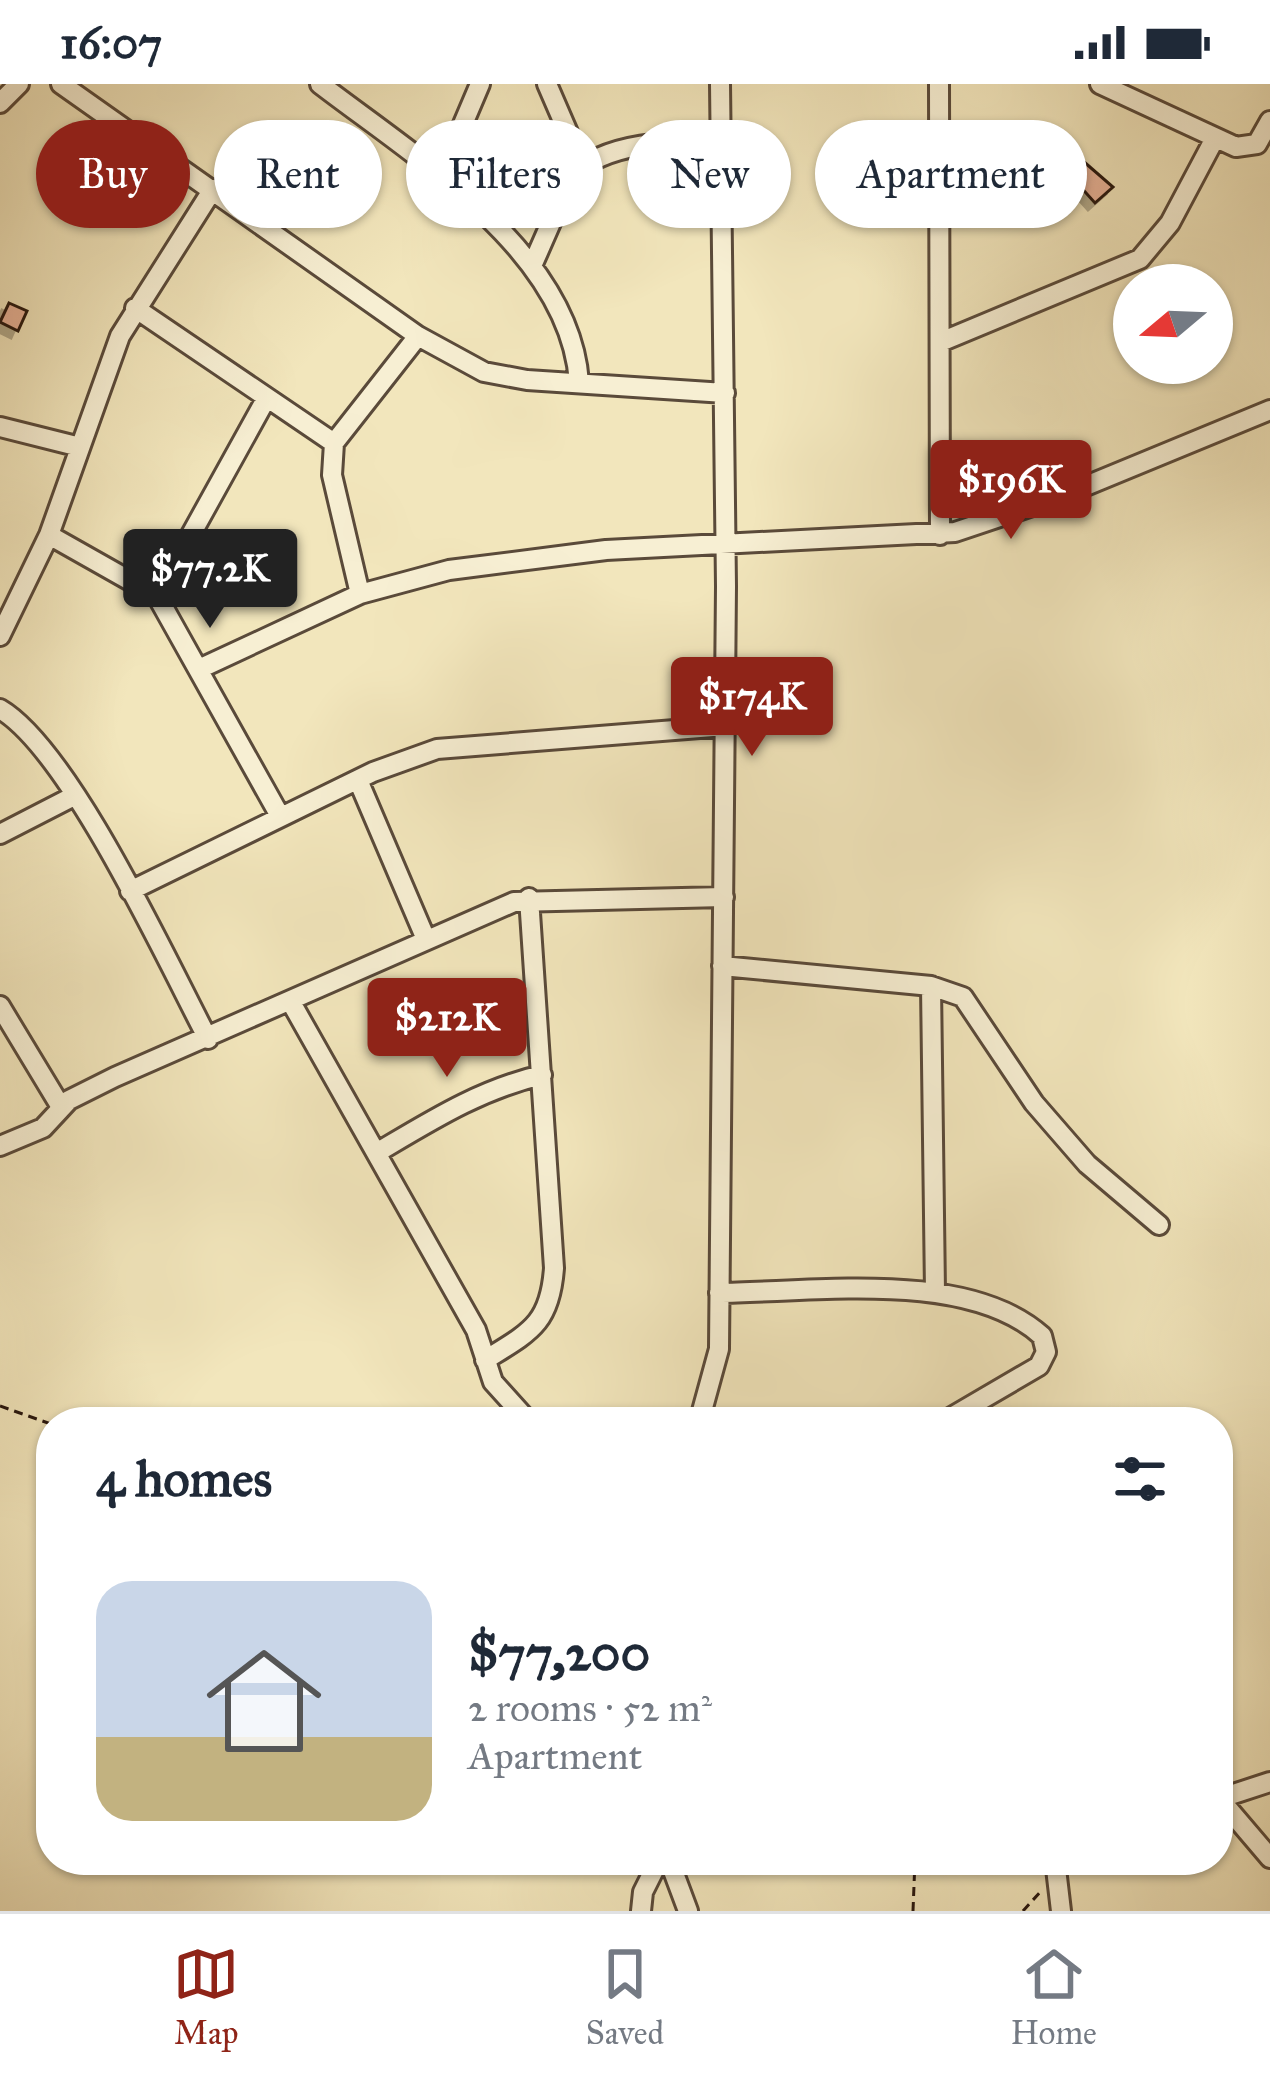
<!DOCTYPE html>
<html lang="en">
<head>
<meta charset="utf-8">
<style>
	:root { --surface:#fff; --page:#f6f6f7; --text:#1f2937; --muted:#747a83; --line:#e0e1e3; --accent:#8f2418 }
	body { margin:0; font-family:"IM FELL Great Primer",serif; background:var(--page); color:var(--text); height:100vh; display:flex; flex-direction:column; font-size:45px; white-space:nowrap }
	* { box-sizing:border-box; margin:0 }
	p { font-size:39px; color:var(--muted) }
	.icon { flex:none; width:66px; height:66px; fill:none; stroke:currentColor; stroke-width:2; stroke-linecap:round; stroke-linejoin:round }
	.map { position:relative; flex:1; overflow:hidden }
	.details { position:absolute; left:36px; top:1323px; width:1197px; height:468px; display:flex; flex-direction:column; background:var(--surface); border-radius:48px; box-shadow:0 3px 9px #0004 }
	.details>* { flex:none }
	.guide { position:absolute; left:36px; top:36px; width:1200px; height:108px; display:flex; gap:24px }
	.needle { width:78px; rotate:251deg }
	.tools { position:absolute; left:1113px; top:180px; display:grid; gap:24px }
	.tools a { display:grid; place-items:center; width:120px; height:120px; border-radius:50%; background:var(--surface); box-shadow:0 3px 9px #0004; font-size:60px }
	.price { position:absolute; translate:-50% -102px; padding:0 27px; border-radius:12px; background:var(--accent); color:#fff; font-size:39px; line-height:78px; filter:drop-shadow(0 3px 6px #0008) }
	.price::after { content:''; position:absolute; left:50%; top:72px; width:36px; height:27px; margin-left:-18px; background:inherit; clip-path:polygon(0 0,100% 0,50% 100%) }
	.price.selected { background:#222; color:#fff }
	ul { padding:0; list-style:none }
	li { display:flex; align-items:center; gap:36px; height:300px; padding:0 60px }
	li span { display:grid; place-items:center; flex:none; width:336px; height:240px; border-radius:36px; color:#555 }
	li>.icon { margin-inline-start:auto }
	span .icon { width:144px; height:144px; fill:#fffc; stroke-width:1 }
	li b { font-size:51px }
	h2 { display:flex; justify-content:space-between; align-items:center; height:144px; padding:0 60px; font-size:51px }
	.chip { padding:0 42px; border-radius:54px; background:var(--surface); box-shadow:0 3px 9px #0004; font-size:42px; line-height:108px }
	.chip.selected { background:var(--accent); color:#fff }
	.status { display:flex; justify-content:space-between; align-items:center; height:84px; padding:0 60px; background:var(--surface); direction:ltr }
	.status svg { height:33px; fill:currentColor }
	.dock { display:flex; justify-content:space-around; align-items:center; height:168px; border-top:3px solid var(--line); background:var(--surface); font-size:33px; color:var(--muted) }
	.dock a { display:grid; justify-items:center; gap:6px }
	.dock .selected { color:var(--accent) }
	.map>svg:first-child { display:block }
	.building { fill:#e8b398; stroke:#27160f; stroke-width:3; filter:url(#shadow) }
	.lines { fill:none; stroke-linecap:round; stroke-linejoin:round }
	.minor-casing { stroke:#5a4a3a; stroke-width:24 }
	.path { stroke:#27160f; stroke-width:3; stroke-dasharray:9 6; stroke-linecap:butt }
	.minor { stroke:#f7efd3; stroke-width:18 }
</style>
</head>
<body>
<div class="status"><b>16:07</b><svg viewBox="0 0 49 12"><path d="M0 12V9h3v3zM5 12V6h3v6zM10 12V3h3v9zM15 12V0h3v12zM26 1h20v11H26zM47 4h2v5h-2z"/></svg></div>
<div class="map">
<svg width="1270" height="1827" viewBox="0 0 1270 1827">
	<defs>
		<filter id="shadow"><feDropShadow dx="-7" dy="7" stdDeviation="0" flood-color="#0004"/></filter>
	</defs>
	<rect width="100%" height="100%" fill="#f2e6bc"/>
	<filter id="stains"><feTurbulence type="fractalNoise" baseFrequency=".00167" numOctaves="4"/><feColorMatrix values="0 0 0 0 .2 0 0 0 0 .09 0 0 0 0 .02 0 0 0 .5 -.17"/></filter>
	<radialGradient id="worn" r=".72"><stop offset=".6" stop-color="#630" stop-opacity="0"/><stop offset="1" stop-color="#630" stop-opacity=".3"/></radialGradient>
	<path class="building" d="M1083,77l30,26 -18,16 -26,-29z
		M9,219l18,8 -9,20 -18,-9z"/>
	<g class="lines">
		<g class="minor-casing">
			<path id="minor" d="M61,0l357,252 66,36 43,8 198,13
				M320,0c95,73 250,167 259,298
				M547,0l35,81
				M939,0l1,451
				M1100,0l136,63 21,-3 13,-23
				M0,19l19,-19
				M441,92l39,-92
				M532,182l39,-89c34,-36 103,-36 148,-35
				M135,224l199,135
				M943,257l197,-82 30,-36 44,-83
				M0,343l80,20
				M49,451l108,61 123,220
				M360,510l-28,-119 2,-32 84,-107
				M157,512l109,-197
				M0,552l49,-101 71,-199 93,-147
				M199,585l161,-75 89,-24 157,-20 349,-18 104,-35 211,-87
				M0,625c70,41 167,252 208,330
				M358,696l67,157
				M0,750l74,-38
				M130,807l243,-119 64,-23 288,-23
				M722,882l209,20 32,11 71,106 53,61 72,61
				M931,902l4,306
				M292,920l184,326 17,52 36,40
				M0,922l61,101
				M0,1062l43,-18 26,-28 46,-23 399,-175 210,-5
				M378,1068c54,-32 103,-63 164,-77
				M719,1209c96,-1 249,-24 323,43l4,16 -7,14 -96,56
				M485,1276c45,-28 65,-36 69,-92l-25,-370
				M699,1338l20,-73 7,-763 -6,-502
				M1219,1714l51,60
				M1218,1715l52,-17
				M669,1776l19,51
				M1055,1776l6,51
				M641,1827l2,-19 16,-32"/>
		</g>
		<path class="path" d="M0,1322l51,18
			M913,1827l2,-51
			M1023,1827l19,-21"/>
		<use href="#minor" class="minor"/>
	</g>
	<rect width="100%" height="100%" filter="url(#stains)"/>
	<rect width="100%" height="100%" fill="url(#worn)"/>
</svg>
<div class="tools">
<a><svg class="needle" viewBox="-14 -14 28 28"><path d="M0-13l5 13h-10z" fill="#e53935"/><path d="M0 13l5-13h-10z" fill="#747a83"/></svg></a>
</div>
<b class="price" style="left:1011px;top:458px">$196K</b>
<b class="price selected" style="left:210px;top:547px">$77.2K</b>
<b class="price" style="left:752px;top:675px">$174K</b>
<b class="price" style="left:447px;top:996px">$212K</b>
<div class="guide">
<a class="chip selected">Buy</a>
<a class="chip">Rent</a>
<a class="chip">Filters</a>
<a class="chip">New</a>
<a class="chip">Apartment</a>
</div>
<section class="details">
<h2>4 homes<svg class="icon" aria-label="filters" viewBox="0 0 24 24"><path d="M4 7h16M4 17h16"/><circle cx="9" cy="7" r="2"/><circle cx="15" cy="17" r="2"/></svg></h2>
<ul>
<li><span style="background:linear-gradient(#c9d6e8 65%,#c2b280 0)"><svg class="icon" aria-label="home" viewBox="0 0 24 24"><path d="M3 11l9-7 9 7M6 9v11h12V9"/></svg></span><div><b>$77,200</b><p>2 rooms · 52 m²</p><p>Apartment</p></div></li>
</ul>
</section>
</div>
<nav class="dock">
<a class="selected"><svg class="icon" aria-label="map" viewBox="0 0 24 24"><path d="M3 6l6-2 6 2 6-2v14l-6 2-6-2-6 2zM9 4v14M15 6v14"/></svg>Map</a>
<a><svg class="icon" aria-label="saved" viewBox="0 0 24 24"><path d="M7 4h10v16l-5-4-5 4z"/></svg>Saved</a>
<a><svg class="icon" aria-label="home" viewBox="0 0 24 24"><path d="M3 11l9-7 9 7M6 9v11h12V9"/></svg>Home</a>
</nav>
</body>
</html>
